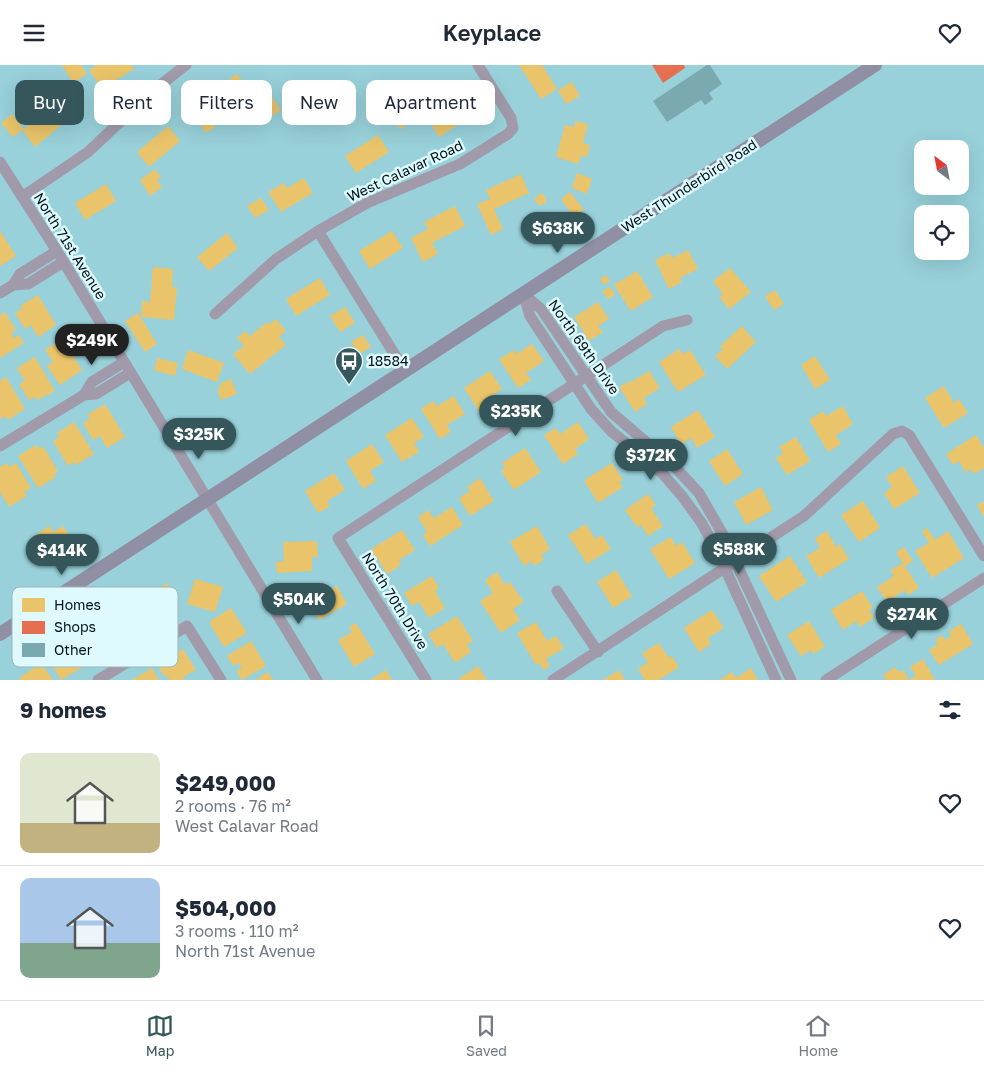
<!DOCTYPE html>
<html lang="en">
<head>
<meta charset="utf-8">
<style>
	:root { --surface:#fff; --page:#f2f2f3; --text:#1f2937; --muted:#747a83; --line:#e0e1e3; --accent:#35565b }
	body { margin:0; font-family:"Golos Text",sans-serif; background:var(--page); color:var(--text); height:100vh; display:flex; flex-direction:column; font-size:19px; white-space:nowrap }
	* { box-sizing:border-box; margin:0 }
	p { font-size:16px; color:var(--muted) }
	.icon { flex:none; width:28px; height:28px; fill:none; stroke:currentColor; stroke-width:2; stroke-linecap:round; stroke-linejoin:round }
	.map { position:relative; height:615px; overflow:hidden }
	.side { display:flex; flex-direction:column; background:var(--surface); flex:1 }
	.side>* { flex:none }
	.banner { position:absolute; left:15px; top:15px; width:500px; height:45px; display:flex; gap:10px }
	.needle { width:32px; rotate:328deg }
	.controls { position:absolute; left:914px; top:75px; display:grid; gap:10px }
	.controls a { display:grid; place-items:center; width:55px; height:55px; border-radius:10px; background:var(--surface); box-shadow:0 5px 20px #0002; font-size:25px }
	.price { position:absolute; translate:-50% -42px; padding:0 11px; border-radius:18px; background:var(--accent); color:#fff; font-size:16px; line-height:32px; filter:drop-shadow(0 1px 2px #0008) }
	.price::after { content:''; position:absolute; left:50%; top:30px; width:15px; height:11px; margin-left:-8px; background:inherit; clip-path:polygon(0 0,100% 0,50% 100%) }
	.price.selected { background:#222; color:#fff }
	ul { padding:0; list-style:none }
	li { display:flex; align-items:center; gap:15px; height:125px; padding:0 20px }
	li+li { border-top:1px solid var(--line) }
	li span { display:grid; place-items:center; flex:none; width:140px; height:100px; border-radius:10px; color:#555 }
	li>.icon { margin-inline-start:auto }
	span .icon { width:60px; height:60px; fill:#fffc; stroke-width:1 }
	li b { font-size:21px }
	h2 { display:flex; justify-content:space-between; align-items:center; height:60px; padding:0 20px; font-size:21px }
	.tag { padding:0 18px; border-radius:10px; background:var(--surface); box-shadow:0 5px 20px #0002; font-size:18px; line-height:45px }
	.tag.selected { background:var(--accent); color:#fff }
	header { display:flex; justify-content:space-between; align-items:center; height:65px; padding:0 20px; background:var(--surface); font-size:22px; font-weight:600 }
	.tabs { display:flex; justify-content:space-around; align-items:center; height:70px; border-top:1px solid var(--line); background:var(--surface); font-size:14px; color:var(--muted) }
	.tabs a { display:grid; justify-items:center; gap:2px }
	.tabs .selected { color:var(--accent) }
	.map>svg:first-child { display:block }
	.homes { fill:#e9c46a }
	.shops { fill:#e76f51 }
	.building { fill:#7aa9b0 }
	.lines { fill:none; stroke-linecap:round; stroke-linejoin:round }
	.minor { stroke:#a19aaa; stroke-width:11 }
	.major { stroke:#918fa4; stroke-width:14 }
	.labels { text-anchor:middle; stroke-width:5; stroke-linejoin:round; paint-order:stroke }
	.street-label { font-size:14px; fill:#001317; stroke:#defafe }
	.poi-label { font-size:14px; fill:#001317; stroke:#defafe; text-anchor:start }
	.key { fill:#defafe; stroke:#9bb5b9; stroke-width:1 }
	.key-label { font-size:14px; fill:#001317 }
</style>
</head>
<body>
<header><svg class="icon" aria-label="menu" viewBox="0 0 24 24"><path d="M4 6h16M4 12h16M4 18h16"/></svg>Keyplace<svg class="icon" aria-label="heart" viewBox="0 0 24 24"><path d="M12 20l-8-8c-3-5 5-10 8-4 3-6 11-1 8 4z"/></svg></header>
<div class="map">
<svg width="984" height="615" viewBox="0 0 984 615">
	<rect width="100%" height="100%" fill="#98d1da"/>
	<path class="homes" d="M62,0h19l6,9 -14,9z
		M97,0h34l3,4 -32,20 -13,-19z
		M519,0h23l15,24 -16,10z
		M237,9l11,16 -33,21 -10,-16z
		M572,17l8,14 -14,8 -8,-14z
		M65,21l7,12 -11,6 -7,-12z
		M270,29l11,16 -11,7 -11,-16z
		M409,34l11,17 -20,13 -8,-13 11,-6 -3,-5z
		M459,35l11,17 -31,20 -11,-17z
		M53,41l12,16 -30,25 -13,-17 -9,7 -12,-14 11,-9 12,15z
		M207,50l8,12 -9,6 -8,-12z
		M575,56l13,3 -5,19 7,2 -3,12 -6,-1 -3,8 -22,-7 9,-32 9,2z
		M168,61l12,15 -31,26 -12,-15z
		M378,70l11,17 -33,21 -11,-17z
		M155,104l6,8 -4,3 5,7 -12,9 -10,-16z
		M577,108l15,6 -5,15 -15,-6z
		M521,109l8,19 -35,16 9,20 -12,6 -14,-31 13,-5 -4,-9z
		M304,113l9,15 -32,19 -13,-20 16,-9 3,5z
		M106,119l10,17 -31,19 -10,-17z
		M570,127l14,18 -10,7 -13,-18z
		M543,128l4,9 -8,4 -5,-8z
		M261,133l8,12 -14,8 -8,-12z
		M455,141l10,20 -33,17 6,11 -15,8 -12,-24 17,-9 -4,-7z
		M0,166l16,25 -16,10z
		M392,166l11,17 -33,21 -11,-18z
		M227,168l11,15 -29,23 -12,-14z
		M688,185l10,19 -18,9 2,4 -13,7 -14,-29 14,-7 3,5z
		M153,202l20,2 -1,18h5l-3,33 -33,-3 1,-16 8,1z
		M730,203l21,24 -22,17 -10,-12 4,-3 -10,-13z
		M637,206l16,26 -22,14 -17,-26z
		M606,210l4,6 -6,4 -4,-6z
		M320,213l10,17 -34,21 -10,-17z
		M610,222l5,8 -7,4 -6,-8z
		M775,225l9,14 -10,6 -9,-14z
		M38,230l18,30 -18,12 -7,-12 -6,4 -10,-16 7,-4 -2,-3z
		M598,237l11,17 -11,7 5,6 -14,9 -15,-24z
		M345,242l10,16 -15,9 -10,-16z
		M5,247l11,18 -5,3 3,5 5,-3 5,8 -24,15v-43z
		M138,248l19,31 -12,8 -20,-31z
		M276,254l10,12 -7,6 7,8 -36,29 -17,-20 11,-8 -7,-8 8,-7 5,5 17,-14 1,3z
		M742,261l14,16 -29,27 -12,-13 8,-7 -3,-3z
		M363,270l8,12 -12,7 -8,-12z
		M62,274l20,31 -22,15 -13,-19 6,-4 -8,-12z
		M532,279l12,17 -18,12 5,7 -13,8 -19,-29 15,-9 2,4z
		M679,284l4,5 7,-4 16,25 -28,17 -19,-30z
		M188,285l36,13 -7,19 -35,-13z
		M815,291l15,24 -15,9 -14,-24z
		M35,292l20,34 -18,9 -2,-3 -6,3 -10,-16 6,-3 -8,-13z
		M157,293l21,5 -3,13 -21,-6z
		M490,306l12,18 -13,9 3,5 -13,9 -15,-24z
		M649,306l11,17 -16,10 3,6 -12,8 -16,-25 11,-6 1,1z
		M6,312l19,32 -17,11 -2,-4 -6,3v-38z
		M231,314l6,15 -16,6 -4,-11 4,-1 -2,-4z
		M944,321l10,17 5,-4 9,14 -24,15 -19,-30z
		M454,331l11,18 -18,11 4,7 -11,7 -19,-30 12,-8 4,5z
		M105,339l20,33 -18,11 -7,-12 -7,4 -10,-17 7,-4 -3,-4z
		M843,341l10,18 -17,11 5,9 -13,8 -19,-32 14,-9 3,5z
		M698,345l17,27 -18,11 -6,-10 -10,6 -10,-17z
		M412,353l12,19 -10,6 5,9 -17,10 -17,-27z
		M74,357l20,32 -18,11 -2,-3 -6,4 -15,-25 6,-4 -2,-4z
		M578,357l11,17 -14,10 3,5 -15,10 -19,-29 12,-7 4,6z
		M976,370l8,13v20l-10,6 -3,-5 -5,4 -7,-12 -6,4 -7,-11z
		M796,372l14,24 -23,14 -11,-17 7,-5 -4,-6z
		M372,379l12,18 -14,9 6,10 -13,8 -17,-28z
		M36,380l3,4 4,-3 15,25 -4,3 2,3 -18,11 -20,-32z
		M525,383l16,24 -27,18 -13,-19 4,-3 -3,-5z
		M727,384l16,25 -18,12 -16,-25z
		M7,398l2,4 7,-4 15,25 -7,4 3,4 -18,11 -9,-15v-25z
		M612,398l11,17 -4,2 4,5 -25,16 -14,-23z
		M903,401l17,27 -26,16 -10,-16 8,-6 -6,-10z
		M334,408l11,17 -18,11 3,5 -12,7 -13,-22z
		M480,413l14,23 -24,15 -11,-18 11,-7 -3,-4z
		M761,422l12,23 -27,15 -12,-23z
		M648,429l8,11 -5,3 12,18 -15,10 -7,-11 -4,2 -12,-17z
		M863,436l17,27 -21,14 -18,-27z
		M984,436v16l-7,-12z
		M452,442l11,18 -33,21 -7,-11 4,-3 -9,-15 10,-7 6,8z
		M586,459l9,15 7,-4 9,14 -24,15 -19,-29z
		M49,461l4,6 10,-6 11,16 -34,22 -9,-18 3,-3 -3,-5z
		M537,461l13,23 -9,6 3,5 -10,6 -2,-5 -8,5 -14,-24z
		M927,463l8,12 13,-9 16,27 -32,20 -17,-27 14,-8 -7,-12z
		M402,465l13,20 -16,10 2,5 -14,9 -16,-25z
		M827,466l9,16 4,-3 9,15 -30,19 -13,-22 14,-8 -5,-10z
		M671,472l5,9 6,-4 13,21 -26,16 -19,-30z
		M317,476l1,16h-6v14l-35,2 -1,-11 8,-1 -1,-19z
		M904,482l9,14 -8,5 14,22 -11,7 -3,-5 -18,12 -10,-15 17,-11 -4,-6 13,-7 -7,-11z
		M790,491l17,26 -31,20 -17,-26z
		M616,505l16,26 -19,12 -16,-26z
		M497,507l8,13 5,-3 14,20 -11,7 7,11 -19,13 -21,-32 13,-8 -8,-13z
		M432,511l7,12 -4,3 10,17 -16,10 -10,-16 -7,4 -8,-13z
		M195,514l28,8 -8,25 -28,-8z
		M321,517l6,10 10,-6 10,18 -28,16 -16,-27z
		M167,518l10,17 -10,6 4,5 -17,10 -7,-10 7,-5 -7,-11z
		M862,526l11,17 -4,2 5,8 -14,9 -4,-6 -13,9 -12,-20z
		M231,543l16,25 -23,14 -15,-25z
		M712,545l12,18 -16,10 3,6 -12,8 -15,-24z
		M457,551l16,25 -6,4 4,7 -16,11 -12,-19 -6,4 -9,-14z
		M809,556l16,26 -12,7 -2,-4 -10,6 -14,-21z
		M536,557l11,19 9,-5 8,12 -18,11 4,7 -6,4 -5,-7 -3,2 -19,-32z
		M356,558l19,31 -21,13 -16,-27 14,-8 -3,-5z
		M961,559l12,20 -34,21 -10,-15 9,-6 -3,-4 7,-5 3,5 6,-4 -2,-5z
		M251,576l15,25 -24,14 -6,-9 6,-3 -4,-5 -5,3 -6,-10z
		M659,578l10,15 3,-2 7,11 -20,13h-14l-7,-11 10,-7 -6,-9z
		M77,581l11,18 -27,16 -11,-18 14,-8 -2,-3 6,-4 2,4z
		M183,584l13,21 -13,7 2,3h-15l-4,-5 -2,1 -7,-11z
		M923,594l12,21h-26l7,-4 -6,-9z
		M41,598l12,17h-33l-1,-2z
		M478,601l9,14h-28l-1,-1z
		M895,602l4,5 4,-2 6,10h-23l-3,-5z
		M152,603l7,12h-27z
		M751,603l7,12h-39l13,-8 4,6z
		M386,605l6,10h-22z
		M619,605l6,10h-22z
		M268,607l5,8h-18z"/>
	<path class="shops" d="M652,0h32l1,3 -22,15z"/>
	<path class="building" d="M707,0h3l12,19 -13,9 4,6 -8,6 -4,-5 -34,22 -14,-21z"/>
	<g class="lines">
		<path class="minor" d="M0,97l57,89 260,429
			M22,132l66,-45 66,-62 32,-25
			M318,166l87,140
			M13,220l15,-1 35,-22
			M0,228l13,-8 7,-11 37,-23
			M523,228l18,16 70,103 63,54 25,27 23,40 69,147
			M523,228l7,23 61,93 20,22 51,42 20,23 19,26 16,29 59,129
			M215,249l61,-55 42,-28 49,-28 93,-39 48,-30 5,-6 -2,-10 -33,-53
			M84,330l8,-13 32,-20
			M0,381l84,-51 12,-1 34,-21
			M557,526l41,61
			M98,615l89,-54 34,54
			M426,615l-88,-142 325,-212 24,-6
			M553,615l251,-164 89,-82 9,-3 7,4 75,121
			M826,615l158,-102"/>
		<path class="major" d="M0,569l875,-569"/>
	</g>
	<defs>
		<g id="bus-pin" transform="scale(1.4375)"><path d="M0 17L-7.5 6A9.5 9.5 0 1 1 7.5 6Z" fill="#35565b" stroke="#defafe"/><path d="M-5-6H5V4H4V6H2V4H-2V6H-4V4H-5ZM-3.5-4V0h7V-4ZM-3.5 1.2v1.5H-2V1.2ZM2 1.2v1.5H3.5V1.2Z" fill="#fff"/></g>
	</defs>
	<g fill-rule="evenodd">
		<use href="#bus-pin" x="349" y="296"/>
	</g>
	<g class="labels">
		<g class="street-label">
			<text transform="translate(405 106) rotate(-25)" y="5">West Calavar Road</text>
			<text transform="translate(689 121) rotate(-33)" y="5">West Thunderbird Road</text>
			<text transform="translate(70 181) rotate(58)" y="5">North 71st Avenue</text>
			<text transform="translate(584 282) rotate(55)" y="5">North 69th Drive</text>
			<text transform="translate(395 536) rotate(58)" y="5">North 70th Drive</text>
		</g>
		<g class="poi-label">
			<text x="368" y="301">18584</text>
		</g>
	</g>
	<rect x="12" y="522" width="166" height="80" rx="8" class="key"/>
	<rect x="22" y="533" width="23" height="14" fill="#e9c46a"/>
	<rect x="22" y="556" width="23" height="13" fill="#e76f51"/>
	<rect x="22" y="578" width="23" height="14" fill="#7aa9b0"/>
	<g class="key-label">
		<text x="54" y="545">Homes</text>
		<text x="54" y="567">Shops</text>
		<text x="54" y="590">Other</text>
	</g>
</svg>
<div class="controls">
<a><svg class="needle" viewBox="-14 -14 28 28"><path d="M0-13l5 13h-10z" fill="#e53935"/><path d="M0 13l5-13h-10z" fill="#747a83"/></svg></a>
<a><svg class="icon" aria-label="locate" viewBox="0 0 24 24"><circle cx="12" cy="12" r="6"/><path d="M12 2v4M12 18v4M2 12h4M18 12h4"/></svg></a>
</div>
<b class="price" style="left:558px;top:189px">$638K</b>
<b class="price selected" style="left:92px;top:301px">$249K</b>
<b class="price" style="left:516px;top:372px">$235K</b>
<b class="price" style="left:199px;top:395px">$325K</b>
<b class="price" style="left:651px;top:416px">$372K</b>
<b class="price" style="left:739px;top:510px">$588K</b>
<b class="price" style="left:62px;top:511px">$414K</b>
<b class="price" style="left:299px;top:560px">$504K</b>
<b class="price" style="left:912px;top:575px">$274K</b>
<div class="banner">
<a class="tag selected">Buy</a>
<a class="tag">Rent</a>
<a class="tag">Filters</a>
<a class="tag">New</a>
<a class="tag">Apartment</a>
</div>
</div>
<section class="side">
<h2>9 homes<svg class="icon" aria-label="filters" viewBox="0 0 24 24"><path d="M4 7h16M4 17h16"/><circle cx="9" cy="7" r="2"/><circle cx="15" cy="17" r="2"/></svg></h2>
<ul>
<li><span style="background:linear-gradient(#dfe7d0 70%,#c2b280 0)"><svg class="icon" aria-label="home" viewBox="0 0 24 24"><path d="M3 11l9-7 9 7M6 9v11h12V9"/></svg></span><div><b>$249,000</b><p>2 rooms · 76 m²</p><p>West Calavar Road</p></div><svg class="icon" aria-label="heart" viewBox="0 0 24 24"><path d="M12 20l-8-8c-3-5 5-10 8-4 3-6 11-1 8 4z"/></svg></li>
<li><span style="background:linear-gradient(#a9c7e8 65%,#7fa58c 0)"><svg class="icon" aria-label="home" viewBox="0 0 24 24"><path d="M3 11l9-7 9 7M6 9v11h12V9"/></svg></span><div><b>$504,000</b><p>3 rooms · 110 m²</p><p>North 71st Avenue</p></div><svg class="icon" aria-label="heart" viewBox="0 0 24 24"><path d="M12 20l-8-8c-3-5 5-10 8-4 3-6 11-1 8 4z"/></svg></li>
</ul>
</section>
<nav class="tabs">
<a class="selected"><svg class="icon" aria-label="map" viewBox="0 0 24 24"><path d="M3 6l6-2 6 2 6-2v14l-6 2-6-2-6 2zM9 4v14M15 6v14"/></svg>Map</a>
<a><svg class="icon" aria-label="saved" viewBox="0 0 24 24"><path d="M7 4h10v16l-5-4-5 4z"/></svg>Saved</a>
<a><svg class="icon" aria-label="home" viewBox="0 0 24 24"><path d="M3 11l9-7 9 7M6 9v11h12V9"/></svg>Home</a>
</nav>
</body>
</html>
